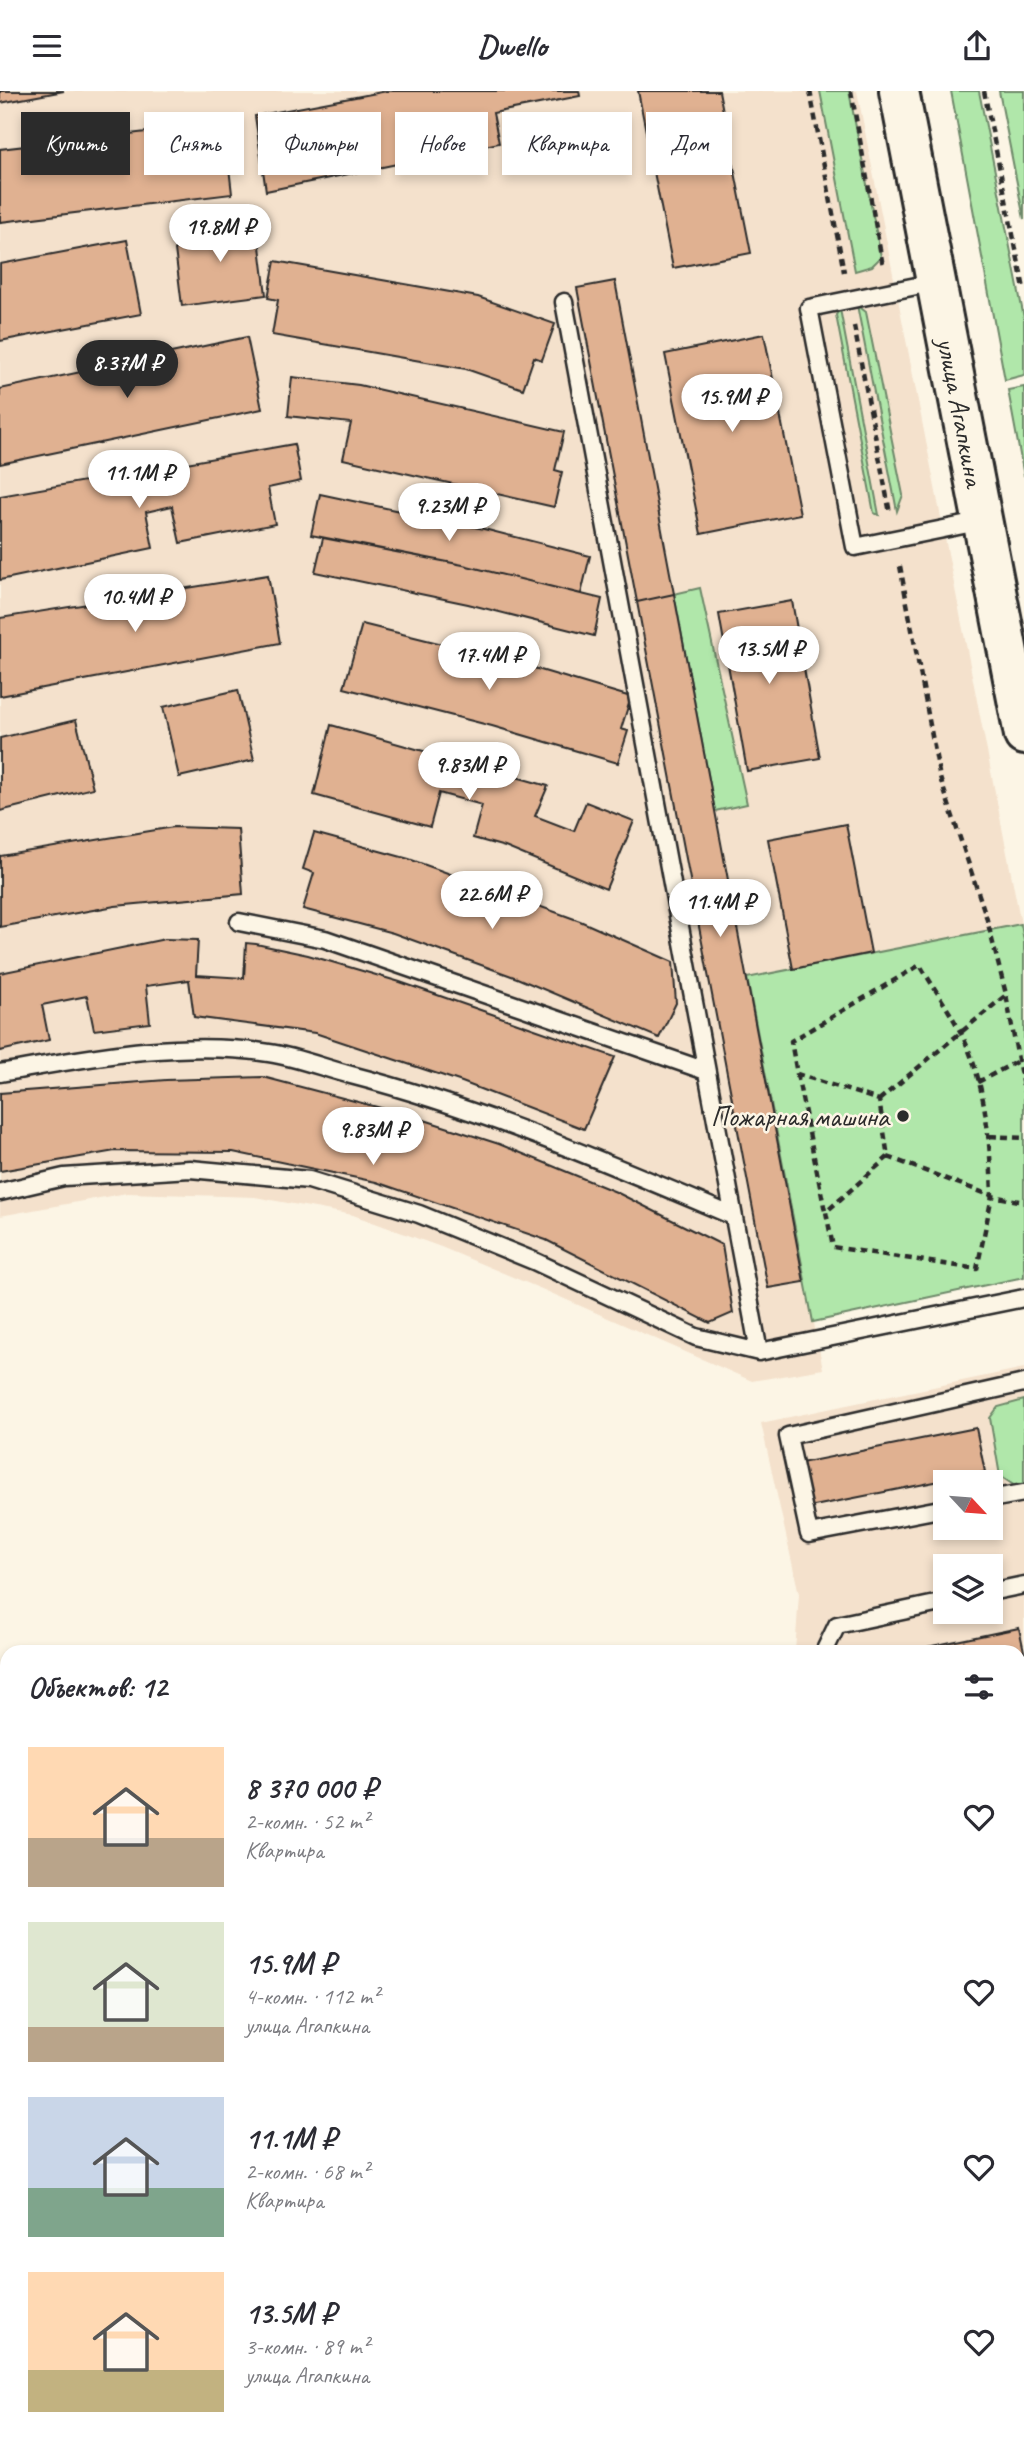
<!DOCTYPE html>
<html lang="ru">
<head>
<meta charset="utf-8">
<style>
	:root { --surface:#fff; --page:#f7f7f7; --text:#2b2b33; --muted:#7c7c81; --accent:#2b2b2b }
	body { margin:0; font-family:Caveat,sans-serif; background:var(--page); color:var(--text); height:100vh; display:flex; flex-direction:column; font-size:26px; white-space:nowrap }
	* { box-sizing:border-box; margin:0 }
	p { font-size:23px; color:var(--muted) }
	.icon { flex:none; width:38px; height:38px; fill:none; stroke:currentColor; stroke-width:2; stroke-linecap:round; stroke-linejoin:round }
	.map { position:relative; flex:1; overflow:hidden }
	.details { position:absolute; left:0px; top:1554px; width:1026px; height:800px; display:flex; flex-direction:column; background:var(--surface); border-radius:21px 21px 0 0; box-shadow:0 4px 10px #0003 }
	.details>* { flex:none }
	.guide { position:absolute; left:21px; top:21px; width:984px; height:63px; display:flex; gap:14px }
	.needle { width:46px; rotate:116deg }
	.controls { position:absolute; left:933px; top:1379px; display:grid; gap:14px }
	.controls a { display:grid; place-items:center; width:70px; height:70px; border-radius:0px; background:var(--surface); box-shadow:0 4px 10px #0003; font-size:35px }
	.price { position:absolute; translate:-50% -60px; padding:0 16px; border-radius:24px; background:#fff; color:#222; font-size:23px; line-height:46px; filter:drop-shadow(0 2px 4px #0008) }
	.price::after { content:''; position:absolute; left:50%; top:42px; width:21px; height:16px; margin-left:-10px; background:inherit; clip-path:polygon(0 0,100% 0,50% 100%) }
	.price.on { background:var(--accent); color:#fff }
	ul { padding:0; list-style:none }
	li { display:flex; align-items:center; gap:21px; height:175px; padding:0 28px }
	li span { display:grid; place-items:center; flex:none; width:196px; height:140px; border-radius:0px; color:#555 }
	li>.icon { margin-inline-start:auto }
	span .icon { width:84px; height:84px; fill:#fffc; stroke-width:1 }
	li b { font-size:30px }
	h2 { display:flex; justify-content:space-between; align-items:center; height:84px; padding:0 28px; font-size:30px }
	.tag { padding:0 24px; border-radius:0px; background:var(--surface); box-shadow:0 4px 10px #0003; font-size:24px; line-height:63px }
	.tag.on { background:var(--accent); color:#fff }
	header { display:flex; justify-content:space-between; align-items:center; height:91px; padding:0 28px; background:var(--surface); font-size:32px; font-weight:700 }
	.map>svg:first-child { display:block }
	.built { fill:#f4e1cc; fill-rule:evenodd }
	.green { fill:#b0e7aa; stroke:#6e896a; stroke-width:2 }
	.building { fill:#e0b191; stroke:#2b2b2b; stroke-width:2 }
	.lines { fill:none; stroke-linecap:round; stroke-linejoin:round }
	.lane-casing { stroke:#2b2b2b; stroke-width:21 }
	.secondary-casing { stroke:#2b2b2b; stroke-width:44 }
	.path { stroke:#2b2b2b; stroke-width:4.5; stroke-dasharray:7 5; stroke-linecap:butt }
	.lane { stroke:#fcf5e5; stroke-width:16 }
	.secondary { stroke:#fcf5e5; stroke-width:38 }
	.poi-dot { fill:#2b2b2b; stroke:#fcf5e5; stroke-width:2.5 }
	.labels { text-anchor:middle; stroke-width:5; stroke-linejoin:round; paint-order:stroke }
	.street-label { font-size:28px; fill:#2b2b2b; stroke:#fcf5e5 }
	.poi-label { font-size:28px; fill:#2b2b2b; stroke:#fcf5e5; text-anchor:end }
</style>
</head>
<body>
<header><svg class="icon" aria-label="menu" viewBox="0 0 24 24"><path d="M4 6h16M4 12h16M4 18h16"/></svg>Dwello<svg class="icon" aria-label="share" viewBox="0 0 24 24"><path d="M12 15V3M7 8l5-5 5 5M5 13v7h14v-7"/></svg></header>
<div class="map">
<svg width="1024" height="2353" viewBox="0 0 1024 2353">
	<rect width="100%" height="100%" fill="#fcf5e5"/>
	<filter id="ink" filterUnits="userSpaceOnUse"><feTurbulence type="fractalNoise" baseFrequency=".0143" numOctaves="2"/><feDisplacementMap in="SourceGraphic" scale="14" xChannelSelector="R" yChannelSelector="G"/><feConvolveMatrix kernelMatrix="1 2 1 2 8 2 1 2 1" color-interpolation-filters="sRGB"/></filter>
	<g filter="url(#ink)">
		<path class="built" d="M0,0h857l164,833 -274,54 76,391 -71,12 -208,-91 -103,-43 -88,-32 -98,-18 -128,-4 -127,23z
			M1024,1277v581l-5,1 -1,-298h-223l4,-58 -38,-171zM945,1391h45v46h-45zM945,1475h45v46h-45z
			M7,1749v375l-7,1v-375z
			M1024,2281v72h-356l31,-6h319l1,-65z"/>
		<path class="green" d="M820,0h29l32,166 -9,9 -17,5z
			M951,0h28l45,227v57l-19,5z
			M999,0h25v128z
			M857,214l9,7 37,183 -6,16z
			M840,218l39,206 -5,-2 -38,-198z
			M1024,296v89l-16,-86z
			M700,497l47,216 -32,7 -41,-217z
			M1021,833l3,17v336l-211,45 -66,-344z
			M1024,1309v84l-9,2 -15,-10 -10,-58 8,-11z"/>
		<path class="building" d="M0,0h64l-64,12z
			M387,0h192l1,5 -87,17 6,30 -233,48 -11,-75z
			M638,0h81l32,162 -78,15z
			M224,32l8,71 -232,28v-73z
			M257,131l9,73 -84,11 -9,-73z
			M127,149l14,74 -141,27v-77z
			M275,170l203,36 77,27 -13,36 -8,-3 -11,32 -57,-20 -194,-34 6,-35 -10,-2z
			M615,190l59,313 -37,8 -60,-314z
			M764,243l36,180 -99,20 -36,-180z
			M247,246l15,72 -262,55v-75z
			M292,286l67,8 205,47 -9,38 7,2 -8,35 -211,-48 8,-36 -63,-7z
			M294,353l7,37 -33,7 7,36 -95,19 -8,-37 -26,6 7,36 -153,32v-84z
			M320,403l164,35 106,27 -9,38 -118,-29 -152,-30z
			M323,447l140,27 139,34 -8,37 -126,-32 -153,-32z
			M268,484l12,68 -280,53v-78z
			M674,503l130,688 -36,6 -131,-686z
			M792,510l28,157 -73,13 -28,-157z
			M362,533l145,36 124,37 -10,32 7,2 -10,32 -126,-37 -148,-38z
			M238,599l16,70 -75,17 -16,-70z
			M76,629l17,68 -93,23v-73z
			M331,634l217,61 -13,30 39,15 12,-29 48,19 -28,68 -101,-42 -32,-9 9,-33 -43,-12 -9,34 -116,-32z
			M846,733l25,129 -78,16 -25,-130z
			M174,736l64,2 5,65 -128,12 -115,21v-71z
			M314,742l95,26 171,62 93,41 3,41 -17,35 -142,-60 -124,-45 -90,-24 11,-36 -11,-4z
			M165,848l33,1 -2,35 48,3 2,-35 10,1 52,11 92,27 215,75 -31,72 -122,-47 -147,-49 -121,-16 -5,-37 -43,6 4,37 -56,7 -7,-34 -45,9 7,35 -49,11v-78z
			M263,986l152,40 84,27 117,48 106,53 11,68 -23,10 -164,-83 -170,-58 -143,-30 -118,-1 -115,20v-78l166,-13z
			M976,1337l9,44 -176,35 -8,-44z
			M1019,1537l5,23v84l-6,1v-84h-115z"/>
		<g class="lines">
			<g class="lane-casing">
				<path id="lane" d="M936,191l-127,26 46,239 128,-26
					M564,211l195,1050 265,-54
					M239,831l86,17 381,132
					M0,982c88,-15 179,-34 269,-20 27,4 55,15 82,22 132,34 256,88 382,141
					M0,1101l64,-15 126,-8 119,11 110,34 115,47 162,76 63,15
					M990,1408l34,-6
					M945,1417l-136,26 -21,-98 236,-53
					M990,1501l34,-7
					M824,1561l13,-27 108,-23
					M1018,1688l6,-2
					M1018,1806l6,-1
					M0,1808l7,-3
					M0,1964l7,27"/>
			</g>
			<g class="secondary-casing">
				<g id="secondary">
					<path id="s1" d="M899,0l125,644"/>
					<path d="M1018,2213l6,-1"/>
					<path d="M310,2353l32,-6"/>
				</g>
			</g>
			<path class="path" d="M810,0l34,181
				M851,0l32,175
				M984,0l40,198
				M854,235l36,187
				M900,475l40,212 46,138 20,78 18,98
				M797,983l28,137
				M978,991l40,-21
				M879,1009l127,-105
				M990,1045l34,2
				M888,1066l104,39c-2,-56 -6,-115 -32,-165 -12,-23 -27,-44 -40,-66l-129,76 6,33 82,26 9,57 -62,55 7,35 144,22 15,-73 32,6"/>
			<use href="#lane" class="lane"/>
			<use href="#secondary" class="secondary"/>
		</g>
	</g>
	<circle class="poi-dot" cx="903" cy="1025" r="7"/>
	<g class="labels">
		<g class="street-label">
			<text dy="10" stroke="none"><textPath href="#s1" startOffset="327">улица Агапкина</textPath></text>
		</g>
		<g class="poi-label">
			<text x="889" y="1035">Пожарная машина</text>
		</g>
	</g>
</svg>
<div class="controls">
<a><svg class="needle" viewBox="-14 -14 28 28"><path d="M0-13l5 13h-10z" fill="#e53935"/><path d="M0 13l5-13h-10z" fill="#7c7c81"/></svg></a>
<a><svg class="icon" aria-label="layers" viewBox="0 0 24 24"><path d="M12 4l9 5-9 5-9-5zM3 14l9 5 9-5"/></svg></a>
</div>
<b class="price" style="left:220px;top:173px">19.8M ₽</b>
<b class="price on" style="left:127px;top:309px">8.37M ₽</b>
<b class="price" style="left:732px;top:343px">15.9M ₽</b>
<b class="price" style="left:139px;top:419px">11.1M ₽</b>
<b class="price" style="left:449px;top:452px">9.23M ₽</b>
<b class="price" style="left:135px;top:543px">10.4M ₽</b>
<b class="price" style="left:769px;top:595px">13.5M ₽</b>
<b class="price" style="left:489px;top:601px">17.4M ₽</b>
<b class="price" style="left:469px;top:711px">9.83M ₽</b>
<b class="price" style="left:492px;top:840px">22.6M ₽</b>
<b class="price" style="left:720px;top:848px">11.4M ₽</b>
<b class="price" style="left:373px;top:1076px">9.83M ₽</b>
<div class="guide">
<a class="tag on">Купить</a>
<a class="tag">Снять</a>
<a class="tag">Фильтры</a>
<a class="tag">Новое</a>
<a class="tag">Квартира</a>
<a class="tag">Дом</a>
</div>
<section class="details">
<h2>Объектов: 12<svg class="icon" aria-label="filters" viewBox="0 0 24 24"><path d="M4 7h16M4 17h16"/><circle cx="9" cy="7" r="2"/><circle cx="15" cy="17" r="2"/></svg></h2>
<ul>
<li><span style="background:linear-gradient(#ffd9b3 65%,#b9a48a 0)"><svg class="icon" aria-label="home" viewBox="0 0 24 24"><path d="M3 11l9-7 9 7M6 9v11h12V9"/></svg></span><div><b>8 370 000 ₽</b><p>2-комн. · 52 m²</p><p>Квартира</p></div><svg class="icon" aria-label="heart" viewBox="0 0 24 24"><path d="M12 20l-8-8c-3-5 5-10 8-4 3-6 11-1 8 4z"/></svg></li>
<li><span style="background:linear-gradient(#dfe7d0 75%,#b9a48a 0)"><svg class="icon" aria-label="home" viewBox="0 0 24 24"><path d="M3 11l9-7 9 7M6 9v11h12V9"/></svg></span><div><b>15.9M ₽</b><p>4-комн. · 112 m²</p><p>улица Агапкина</p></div><svg class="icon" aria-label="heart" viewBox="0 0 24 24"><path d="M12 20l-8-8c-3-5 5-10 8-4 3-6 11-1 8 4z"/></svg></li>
<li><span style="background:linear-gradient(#c9d6e8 65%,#7fa58c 0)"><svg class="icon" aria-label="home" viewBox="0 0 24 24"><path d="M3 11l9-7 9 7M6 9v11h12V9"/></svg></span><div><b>11.1M ₽</b><p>2-комн. · 68 m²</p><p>Квартира</p></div><svg class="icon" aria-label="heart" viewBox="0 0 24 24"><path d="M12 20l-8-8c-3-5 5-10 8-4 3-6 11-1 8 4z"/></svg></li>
<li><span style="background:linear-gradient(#ffd9b3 70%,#c2b280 0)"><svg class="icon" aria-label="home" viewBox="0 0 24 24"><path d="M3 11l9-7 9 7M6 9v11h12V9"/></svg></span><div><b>13.5M ₽</b><p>3-комн. · 89 m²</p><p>улица Агапкина</p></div><svg class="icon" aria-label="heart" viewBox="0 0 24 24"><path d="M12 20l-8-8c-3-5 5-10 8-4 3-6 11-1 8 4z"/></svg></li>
</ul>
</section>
</div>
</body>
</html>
